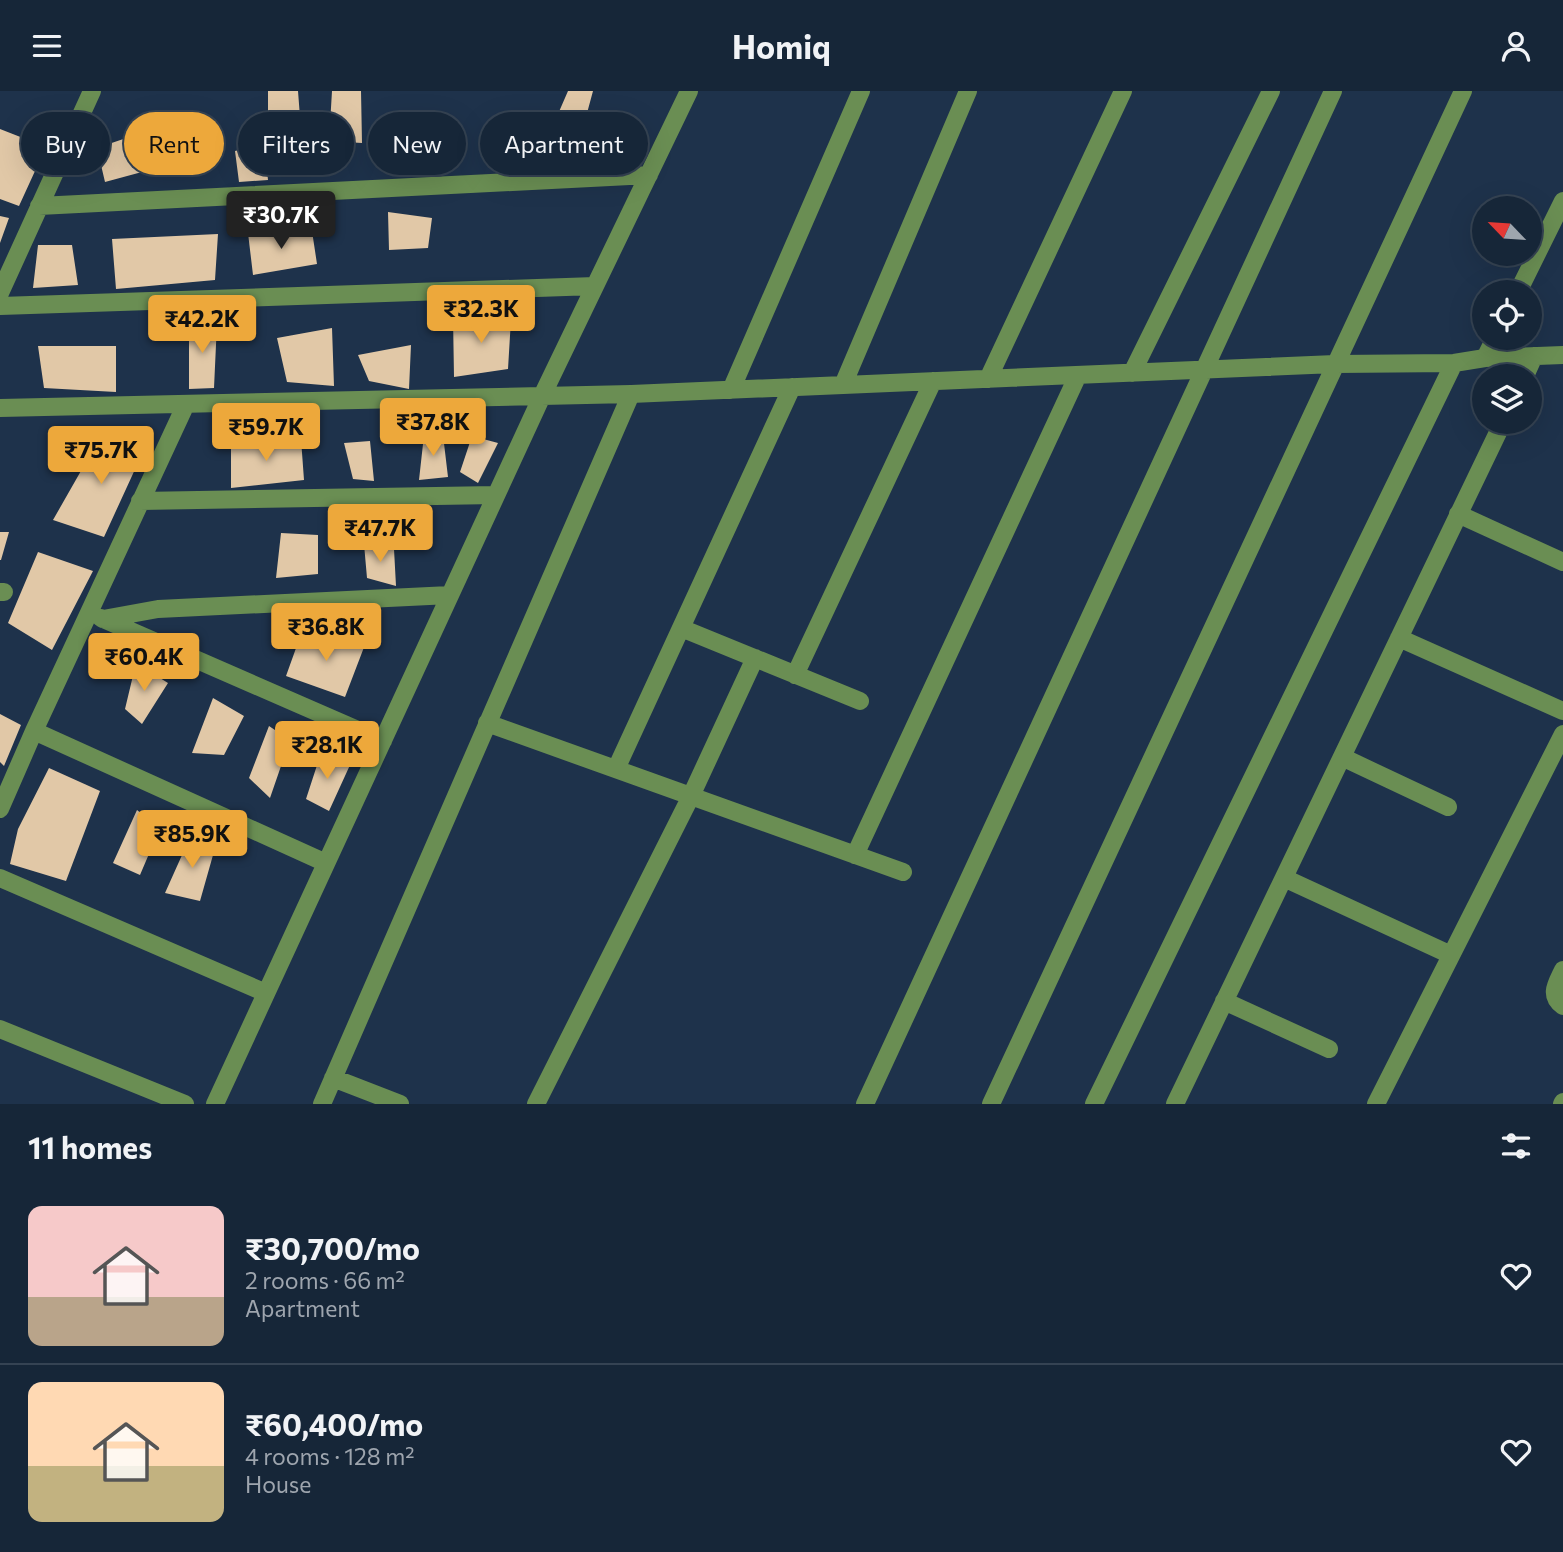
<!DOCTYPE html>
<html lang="en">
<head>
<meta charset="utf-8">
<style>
	:root { --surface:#162638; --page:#1f2e40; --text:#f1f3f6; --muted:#9ea5ae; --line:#354353; --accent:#eda83b }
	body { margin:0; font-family:Commissioner,sans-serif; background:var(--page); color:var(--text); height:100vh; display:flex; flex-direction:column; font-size:26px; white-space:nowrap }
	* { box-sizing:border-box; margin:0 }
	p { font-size:23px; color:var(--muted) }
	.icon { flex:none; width:38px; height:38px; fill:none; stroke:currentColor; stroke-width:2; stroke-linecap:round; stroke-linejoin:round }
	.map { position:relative; height:1013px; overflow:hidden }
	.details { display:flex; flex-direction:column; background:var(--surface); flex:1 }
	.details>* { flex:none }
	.top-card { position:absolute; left:21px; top:21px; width:700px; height:63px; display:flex; gap:14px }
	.needle { width:46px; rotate:295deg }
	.buttons { position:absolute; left:1472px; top:105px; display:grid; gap:14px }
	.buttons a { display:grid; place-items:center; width:70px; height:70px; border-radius:50%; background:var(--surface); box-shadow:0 7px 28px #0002,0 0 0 2px var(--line); font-size:35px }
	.price { position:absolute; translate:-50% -60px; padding:0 16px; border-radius:7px; background:var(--accent); color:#111; font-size:23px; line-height:46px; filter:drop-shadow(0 2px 4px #0008) }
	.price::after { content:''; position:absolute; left:50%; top:42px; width:21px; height:16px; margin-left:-10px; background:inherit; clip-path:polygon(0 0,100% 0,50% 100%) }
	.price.current { background:#222; color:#fff }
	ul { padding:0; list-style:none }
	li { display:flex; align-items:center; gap:21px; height:175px; padding:0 28px }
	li+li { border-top:2px solid var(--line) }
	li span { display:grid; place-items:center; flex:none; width:196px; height:140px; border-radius:14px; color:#555 }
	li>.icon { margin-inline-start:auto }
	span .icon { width:84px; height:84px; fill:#fffc; stroke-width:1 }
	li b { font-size:30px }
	h2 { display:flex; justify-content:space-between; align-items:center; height:84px; padding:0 28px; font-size:30px }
	.chip { padding:0 24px; border-radius:32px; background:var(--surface); box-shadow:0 7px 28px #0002,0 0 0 2px var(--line); font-size:24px; line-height:63px }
	.chip.current { background:var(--accent); color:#111 }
	header { display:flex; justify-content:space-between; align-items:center; height:91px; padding:0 28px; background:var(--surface); font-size:32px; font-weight:700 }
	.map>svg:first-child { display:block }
	.building { fill:#e1c8a7 }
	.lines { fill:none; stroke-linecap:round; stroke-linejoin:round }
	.minor { stroke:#6a8e53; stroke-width:18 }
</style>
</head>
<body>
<header><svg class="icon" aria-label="menu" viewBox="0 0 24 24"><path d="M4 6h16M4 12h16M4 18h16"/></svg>Homiq<svg class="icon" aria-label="person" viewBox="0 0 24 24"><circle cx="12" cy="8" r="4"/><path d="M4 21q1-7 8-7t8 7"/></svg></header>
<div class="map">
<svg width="1563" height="1013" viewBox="0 0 1563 1013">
	<rect width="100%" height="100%" fill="#1e324b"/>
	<path class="building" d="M268,0h30l3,39 -33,-4z
		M332,0h29l1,52 -33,-2z
		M568,0h25l-10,37 -25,-14z
		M173,31l17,37 -85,23 -8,-34z
		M0,38l46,18 -27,59 -19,-7z
		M264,52l4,37 -29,2 -4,-31z
		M307,52l17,3 6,29 -26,-2z
		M388,121l44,6 -4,30 -39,2z
		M0,125l9,2 -9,25z
		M312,140l5,33 -64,11 -5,-42z
		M218,143l-3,46 -99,9 -4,-50z
		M38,154h34l6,40 -45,3z
		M453,226l58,2 -3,50 -54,8z
		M189,232h28l-3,65 -25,1z
		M332,237l2,58 -47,-4 -10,-44z
		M411,254l-2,44 -40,-8 -11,-26z
		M38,255h78v46l-72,-4z
		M424,344h19l5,42 -29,3z
		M472,345l26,7 -20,40 -18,-11z
		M301,348l3,41 -73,8v-45z
		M98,350h50l-44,96 -51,-17z
		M370,350l4,40 -21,-2 -9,-36z
		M0,441h9l-8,28h-1z
		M281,442l37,2v39l-42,4z
		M364,453l30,5 2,37 -29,-8z
		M38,461l55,19 -41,79 -44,-27z
		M300,546l66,5 -21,55 -59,-21z
		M136,572l32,20 -26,41 -17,-15z
		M213,607l31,18 -20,39 -32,-2z
		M0,623l21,11 -17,41 -4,-4z
		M269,635l21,14 -20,58 -21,-20z
		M321,662l29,12 -21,46 -23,-12z
		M49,677l51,23 -34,90 -56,-17 8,-35z
		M137,719l23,18 -20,47 -27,-12z
		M191,744l24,13 -15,53 -35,-8z"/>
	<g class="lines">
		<path class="minor" d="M39,115l610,-31
			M1518,201l45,-91
			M0,202l92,-202
			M0,215l595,-20
			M1485,267l10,-20
			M1132,282l139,-282
			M1525,285l9,-20
			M988,288l135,-288
			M843,294l125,-294
			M731,299l130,-299
			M0,317l631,-14 704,-30 119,-1 31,-5 78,-3
			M140,410l356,-6
			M1458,423l105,48
			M0,501h4
			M101,527l282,123
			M103,528l55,-10 292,-14
			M681,537l179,73
			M1399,547l164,73
			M795,584l138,-294
			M487,632l416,149
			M34,640l292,132
			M1342,666l106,50
			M616,678l176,-382
			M0,718l34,-78 152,-327
			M855,764l223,-480
			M0,787l266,115
			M1284,787l167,77
			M1563,879c-6,13 -15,25 0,36
			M1224,910l105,48
			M0,938l185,75
			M333,987l67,26
			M215,1013l327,-708 147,-305
			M322,1013l309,-710
			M536,1013l155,-308 64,-138
			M865,1013l468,-1013
			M991,1013l472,-1013
			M1094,1013l360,-741
			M1175,1013l328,-682
			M1376,1013l187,-370
			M1562,1013l1,-2"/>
	</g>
</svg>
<div class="buttons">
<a><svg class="needle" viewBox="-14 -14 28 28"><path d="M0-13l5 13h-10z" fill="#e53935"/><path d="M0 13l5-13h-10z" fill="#9ea5ae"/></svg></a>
<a><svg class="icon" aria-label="locate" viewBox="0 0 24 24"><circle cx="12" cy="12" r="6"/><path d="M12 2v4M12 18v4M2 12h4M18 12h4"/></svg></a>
<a><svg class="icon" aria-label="layers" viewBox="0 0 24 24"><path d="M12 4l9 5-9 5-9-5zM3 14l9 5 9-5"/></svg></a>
</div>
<b class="price current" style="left:281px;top:160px">₹30.7K</b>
<b class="price" style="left:481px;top:254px">₹32.3K</b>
<b class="price" style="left:202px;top:264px">₹42.2K</b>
<b class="price" style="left:433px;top:367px">₹37.8K</b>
<b class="price" style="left:266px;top:372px">₹59.7K</b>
<b class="price" style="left:101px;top:395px">₹75.7K</b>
<b class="price" style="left:380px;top:473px">₹47.7K</b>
<b class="price" style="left:326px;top:572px">₹36.8K</b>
<b class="price" style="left:144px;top:602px">₹60.4K</b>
<b class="price" style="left:327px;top:690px">₹28.1K</b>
<b class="price" style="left:192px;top:779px">₹85.9K</b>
<div class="top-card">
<a class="chip">Buy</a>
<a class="chip current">Rent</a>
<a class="chip">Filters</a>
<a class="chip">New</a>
<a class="chip">Apartment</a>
</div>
</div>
<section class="details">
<h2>11 homes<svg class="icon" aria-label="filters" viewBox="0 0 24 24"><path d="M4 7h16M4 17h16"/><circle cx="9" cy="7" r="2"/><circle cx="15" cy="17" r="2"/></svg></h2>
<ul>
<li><span style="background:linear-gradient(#f6c9c9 65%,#b9a48a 0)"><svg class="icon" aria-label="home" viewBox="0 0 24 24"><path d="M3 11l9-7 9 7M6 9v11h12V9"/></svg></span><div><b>₹30,700/mo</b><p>2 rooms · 66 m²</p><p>Apartment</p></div><svg class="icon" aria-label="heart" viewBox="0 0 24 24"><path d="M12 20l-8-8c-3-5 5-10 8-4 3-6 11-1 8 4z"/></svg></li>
<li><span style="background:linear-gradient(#ffd9b3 60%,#c2b280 0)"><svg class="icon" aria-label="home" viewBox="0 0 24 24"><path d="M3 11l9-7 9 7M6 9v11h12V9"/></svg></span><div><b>₹60,400/mo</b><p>4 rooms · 128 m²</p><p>House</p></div><svg class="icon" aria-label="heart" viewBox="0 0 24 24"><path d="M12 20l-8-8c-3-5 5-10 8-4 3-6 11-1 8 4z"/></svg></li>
</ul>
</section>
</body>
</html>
